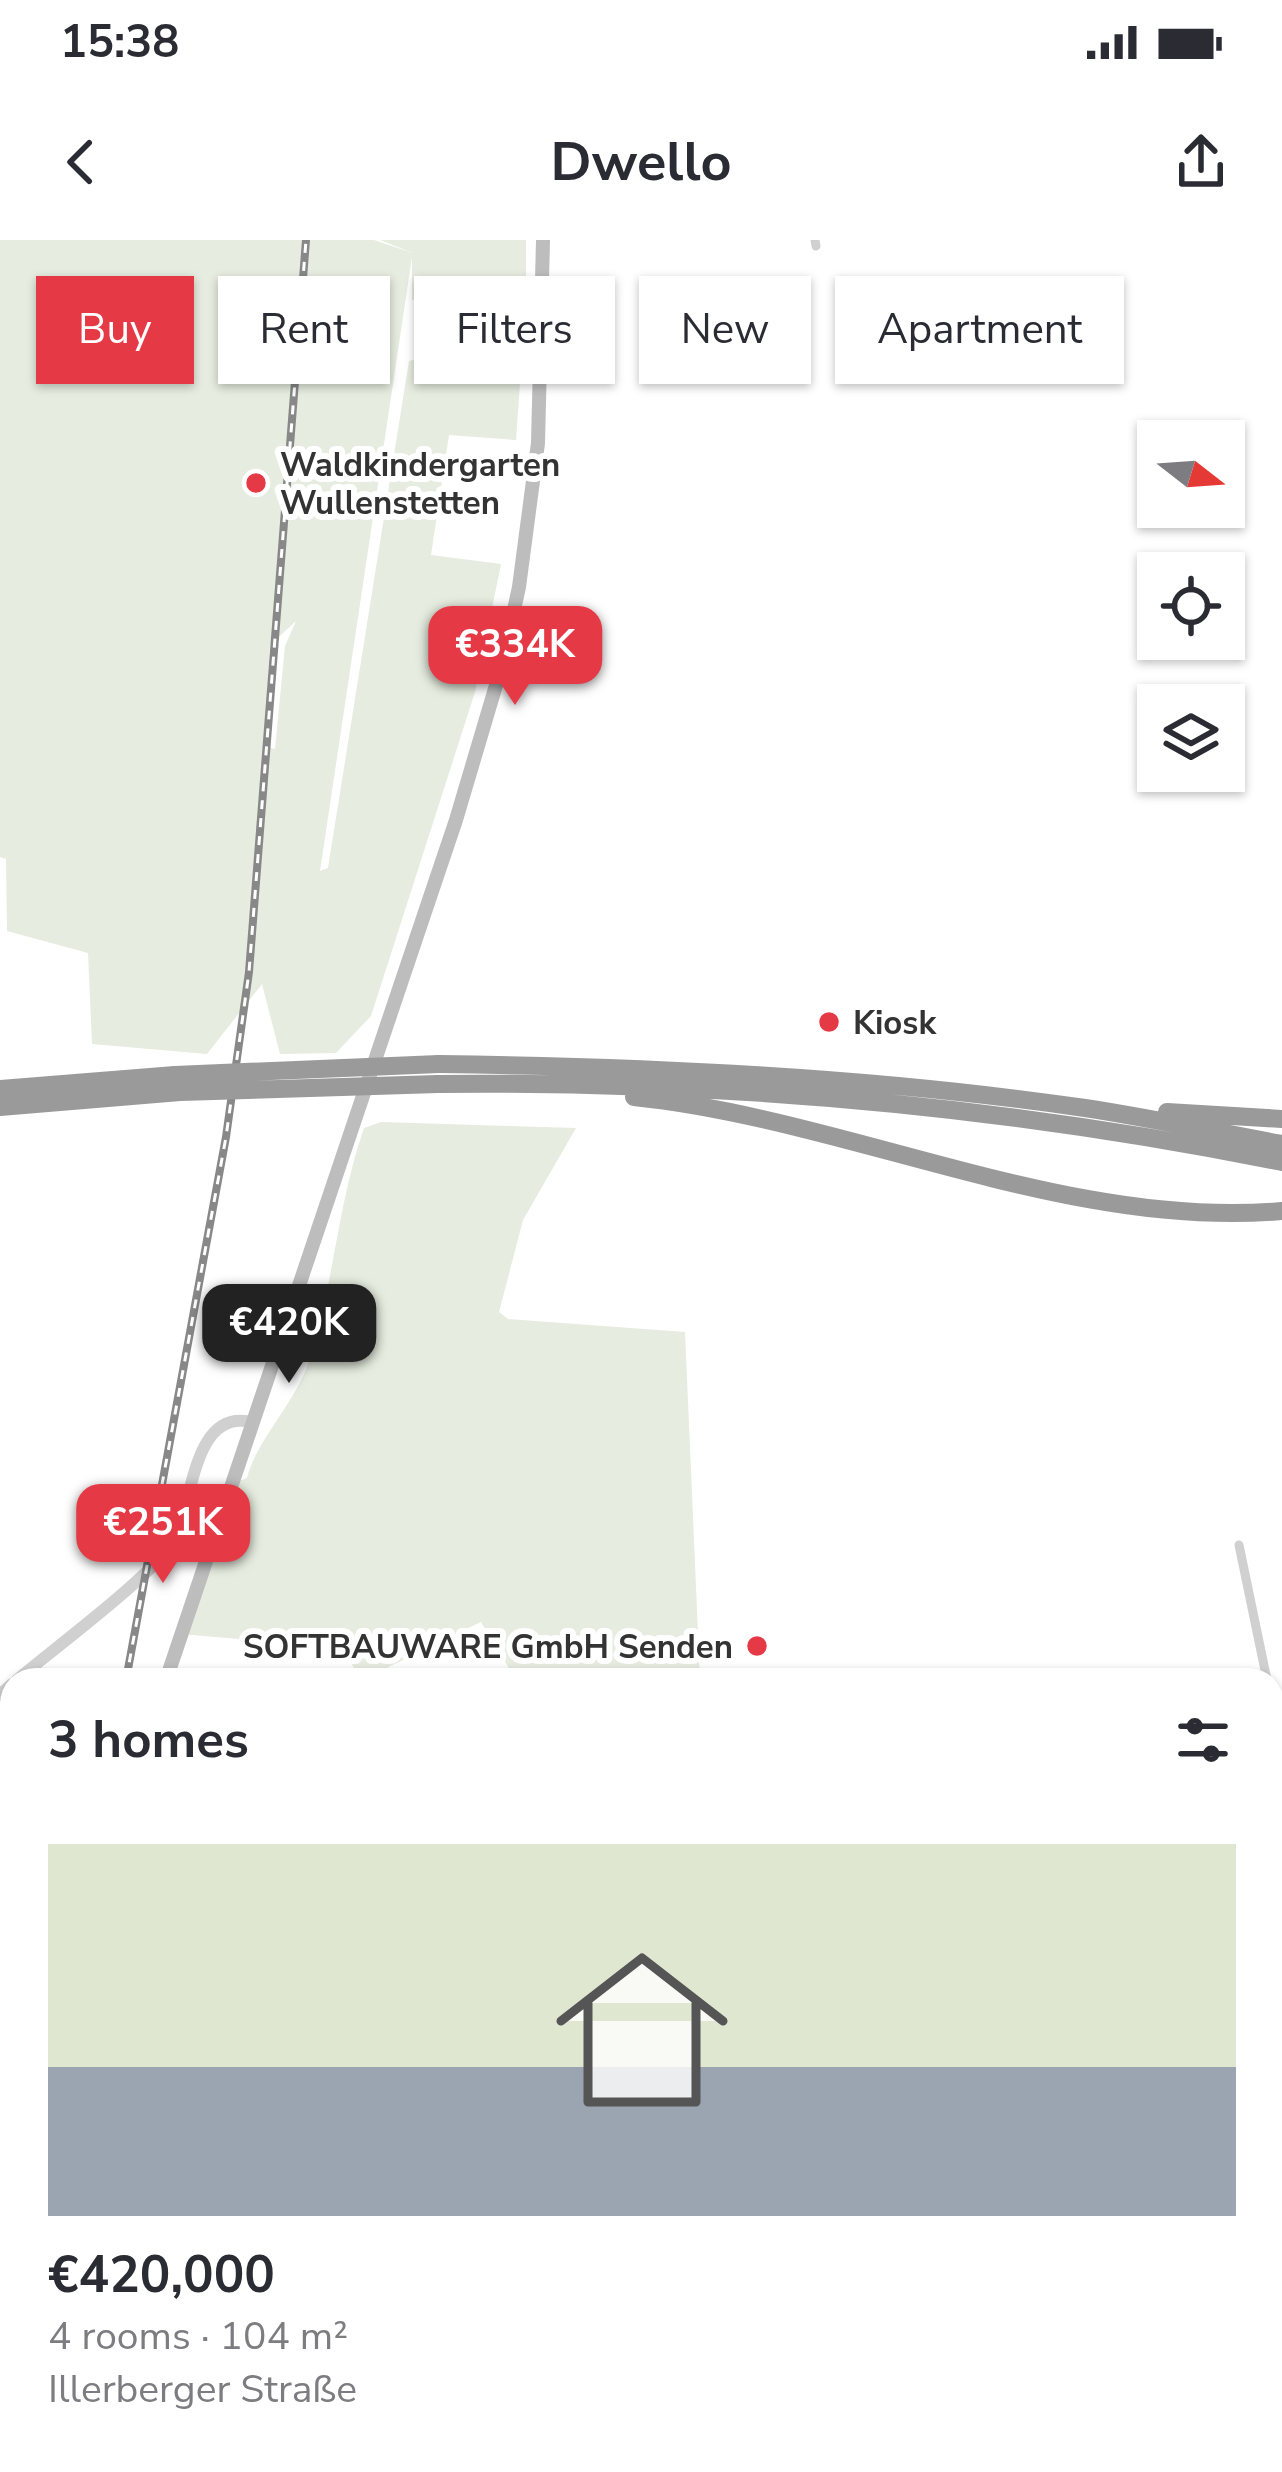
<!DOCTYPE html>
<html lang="en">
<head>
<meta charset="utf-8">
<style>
	:root { --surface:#fff; --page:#f2f2f3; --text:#2b2b33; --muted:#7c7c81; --line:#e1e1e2; --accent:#e63946 }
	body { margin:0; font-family:"Nunito Sans",sans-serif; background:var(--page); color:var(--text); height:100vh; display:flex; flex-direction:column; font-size:45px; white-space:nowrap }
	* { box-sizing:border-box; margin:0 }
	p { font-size:39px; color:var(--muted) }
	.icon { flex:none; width:66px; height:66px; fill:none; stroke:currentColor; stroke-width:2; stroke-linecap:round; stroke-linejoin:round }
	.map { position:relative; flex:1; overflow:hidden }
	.sheet { position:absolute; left:0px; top:1428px; width:1284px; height:804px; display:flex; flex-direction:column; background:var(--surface); border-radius:36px 36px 0 0; box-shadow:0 3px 9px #0004 }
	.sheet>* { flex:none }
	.banner { position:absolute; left:36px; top:36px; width:1212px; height:108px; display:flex; gap:24px }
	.needle { width:78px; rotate:107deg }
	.controls { position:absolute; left:1137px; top:180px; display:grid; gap:24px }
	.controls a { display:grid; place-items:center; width:108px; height:108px; border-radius:0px; background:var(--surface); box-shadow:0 3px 9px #0004; font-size:60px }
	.price { position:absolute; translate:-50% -102px; padding:0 27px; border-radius:24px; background:var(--accent); color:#fff; font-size:39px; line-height:78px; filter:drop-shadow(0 3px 6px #0008) }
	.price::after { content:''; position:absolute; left:50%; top:72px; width:36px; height:27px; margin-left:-18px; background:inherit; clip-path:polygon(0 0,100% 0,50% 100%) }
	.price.on { background:#222; color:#fff }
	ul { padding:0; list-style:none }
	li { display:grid; align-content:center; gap:24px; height:636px; padding:0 48px }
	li+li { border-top:3px solid var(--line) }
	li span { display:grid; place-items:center; height:372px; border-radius:0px; color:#555 }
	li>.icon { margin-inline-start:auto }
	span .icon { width:216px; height:216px; fill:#fffc; stroke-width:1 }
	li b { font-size:51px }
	h2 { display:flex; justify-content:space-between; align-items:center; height:144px; padding:0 48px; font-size:51px }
	.pill { padding:0 42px; border-radius:0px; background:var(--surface); box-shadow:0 3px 9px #0004; font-size:42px; line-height:108px }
	.pill.on { background:var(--accent); color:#fff }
	.status { display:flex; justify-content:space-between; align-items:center; height:84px; padding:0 60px; background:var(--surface); direction:ltr }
	.status svg { height:33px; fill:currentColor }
	header { display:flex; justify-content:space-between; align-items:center; height:156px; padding:0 48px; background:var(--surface); font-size:54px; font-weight:700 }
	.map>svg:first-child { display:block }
	.green { fill:#e6ecdf; fill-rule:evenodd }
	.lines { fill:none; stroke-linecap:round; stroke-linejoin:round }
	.minor { stroke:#d0d0d0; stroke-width:9 }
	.tertiary { stroke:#d0d0d0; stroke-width:12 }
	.secondary { stroke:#bdbdbd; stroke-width:14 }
	.motorway { stroke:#9a9a9a; stroke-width:18 }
	.rail-casing { stroke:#888; stroke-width:8 }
	.rail { stroke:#fff; stroke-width:3; stroke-dasharray:9; stroke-linecap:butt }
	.motorway-bridge { stroke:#9a9a9a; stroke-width:18 }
	.poi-dot { fill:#e63946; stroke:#fff; stroke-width:4.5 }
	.labels { text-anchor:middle; stroke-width:12; stroke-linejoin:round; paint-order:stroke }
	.poi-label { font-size:33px; font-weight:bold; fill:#333; stroke:#fff; text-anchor:start }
</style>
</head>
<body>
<div class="status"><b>15:38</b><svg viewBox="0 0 49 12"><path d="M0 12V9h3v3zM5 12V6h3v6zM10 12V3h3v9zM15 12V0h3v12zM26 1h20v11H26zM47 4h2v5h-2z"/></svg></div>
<header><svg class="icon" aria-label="back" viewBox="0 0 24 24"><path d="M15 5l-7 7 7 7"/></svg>Dwello<svg class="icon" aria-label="share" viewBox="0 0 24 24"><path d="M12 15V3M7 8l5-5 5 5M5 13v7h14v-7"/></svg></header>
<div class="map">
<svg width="1282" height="2232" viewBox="0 0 1282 2232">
	<rect width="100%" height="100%" fill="#fff"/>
	<path class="green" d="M0,0h374l39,13 -33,-13h146v70l-114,-10v-43l-92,614 8,-3 81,-507 77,-21 10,-27 29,-1 -9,128 -67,-5 -18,120 70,9 -26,128 -104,324 -35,37 -56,1 -18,-70 -55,70 -115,-10 -4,-91 -81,-22 -1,-72 -6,-2zM296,381l-11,25 -10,103 -11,-3 6,-101z
		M381,882l195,6 -53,92 -24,92 9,7 177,13 15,348h-184l-35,-58 -119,58 -21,-32 -160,-14 50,-150 16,-6c8,-35 47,-74 61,-114 26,-78 29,-159 56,-236z
		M416,2220h578l16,12h-619z"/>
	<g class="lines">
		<path class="minor" d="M815,0l1,6
			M1239,1305l28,135
			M1272,1464l10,48
			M0,1571l12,-2
			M0,1646l12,-3
			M0,1840l12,-24
			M0,2044l12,7"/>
		<path class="tertiary" d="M17,1440c36,-31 133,-102 155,-137 21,-34 19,-135 79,-121
			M0,1455l12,-11"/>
		<path class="secondary" d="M166,1440l290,-860 46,-155 17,-78 19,-144 5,-203
			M1272,1561l10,2
			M0,1955l12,-19"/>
		<path class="motorway" d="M439,824c215,3 432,13 646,44 66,10 131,24 197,36
			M438,844c283,-3 567,22 844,78
			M0,849l175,-14
			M634,857c214,22 432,133 648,114
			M0,867l180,-15
			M1167,872l115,7"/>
		<g class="rail-casing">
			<path id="rail" d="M126,1440l100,-543 23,-165 57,-732
				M0,1883l12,-22"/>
		</g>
		<use href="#rail" class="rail"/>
		<path class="motorway-bridge" d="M175,835l264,-11
			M180,852l258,-8"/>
	</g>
	<g class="poi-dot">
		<circle cx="256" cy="243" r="12"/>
		<circle cx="829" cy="782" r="12"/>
		<circle cx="757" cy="1406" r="12"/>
	</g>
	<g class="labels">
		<g class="poi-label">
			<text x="280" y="236">Waldkindergarten<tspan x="280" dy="38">Wullenstetten</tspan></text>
			<text x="853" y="794">Kiosk</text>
			<text x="733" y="1418" text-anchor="end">SOFTBAUWARE GmbH Senden</text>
		</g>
	</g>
</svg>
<div class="controls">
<a><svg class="needle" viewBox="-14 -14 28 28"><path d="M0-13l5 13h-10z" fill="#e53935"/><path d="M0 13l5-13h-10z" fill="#7c7c81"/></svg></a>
<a><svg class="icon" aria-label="locate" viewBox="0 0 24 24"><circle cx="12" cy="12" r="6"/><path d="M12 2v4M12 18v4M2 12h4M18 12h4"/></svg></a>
<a><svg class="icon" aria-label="layers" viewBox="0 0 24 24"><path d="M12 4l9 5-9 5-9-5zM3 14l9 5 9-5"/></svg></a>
</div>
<b class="price" style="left:515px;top:468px">€334K</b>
<b class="price on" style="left:289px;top:1146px">€420K</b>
<b class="price" style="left:163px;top:1346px">€251K</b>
<div class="banner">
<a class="pill on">Buy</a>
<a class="pill">Rent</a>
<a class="pill">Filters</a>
<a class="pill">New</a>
<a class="pill">Apartment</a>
</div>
<section class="sheet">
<h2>3 homes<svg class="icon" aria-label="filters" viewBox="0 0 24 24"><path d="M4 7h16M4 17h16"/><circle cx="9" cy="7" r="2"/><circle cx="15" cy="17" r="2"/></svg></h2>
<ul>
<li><span style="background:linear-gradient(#dfe7d0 60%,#9aa5b1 0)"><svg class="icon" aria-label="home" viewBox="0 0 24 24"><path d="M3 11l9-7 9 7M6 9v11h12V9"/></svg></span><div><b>€420,000</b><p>4 rooms · 104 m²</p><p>Illerberger Straße</p></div></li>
</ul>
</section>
</div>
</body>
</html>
